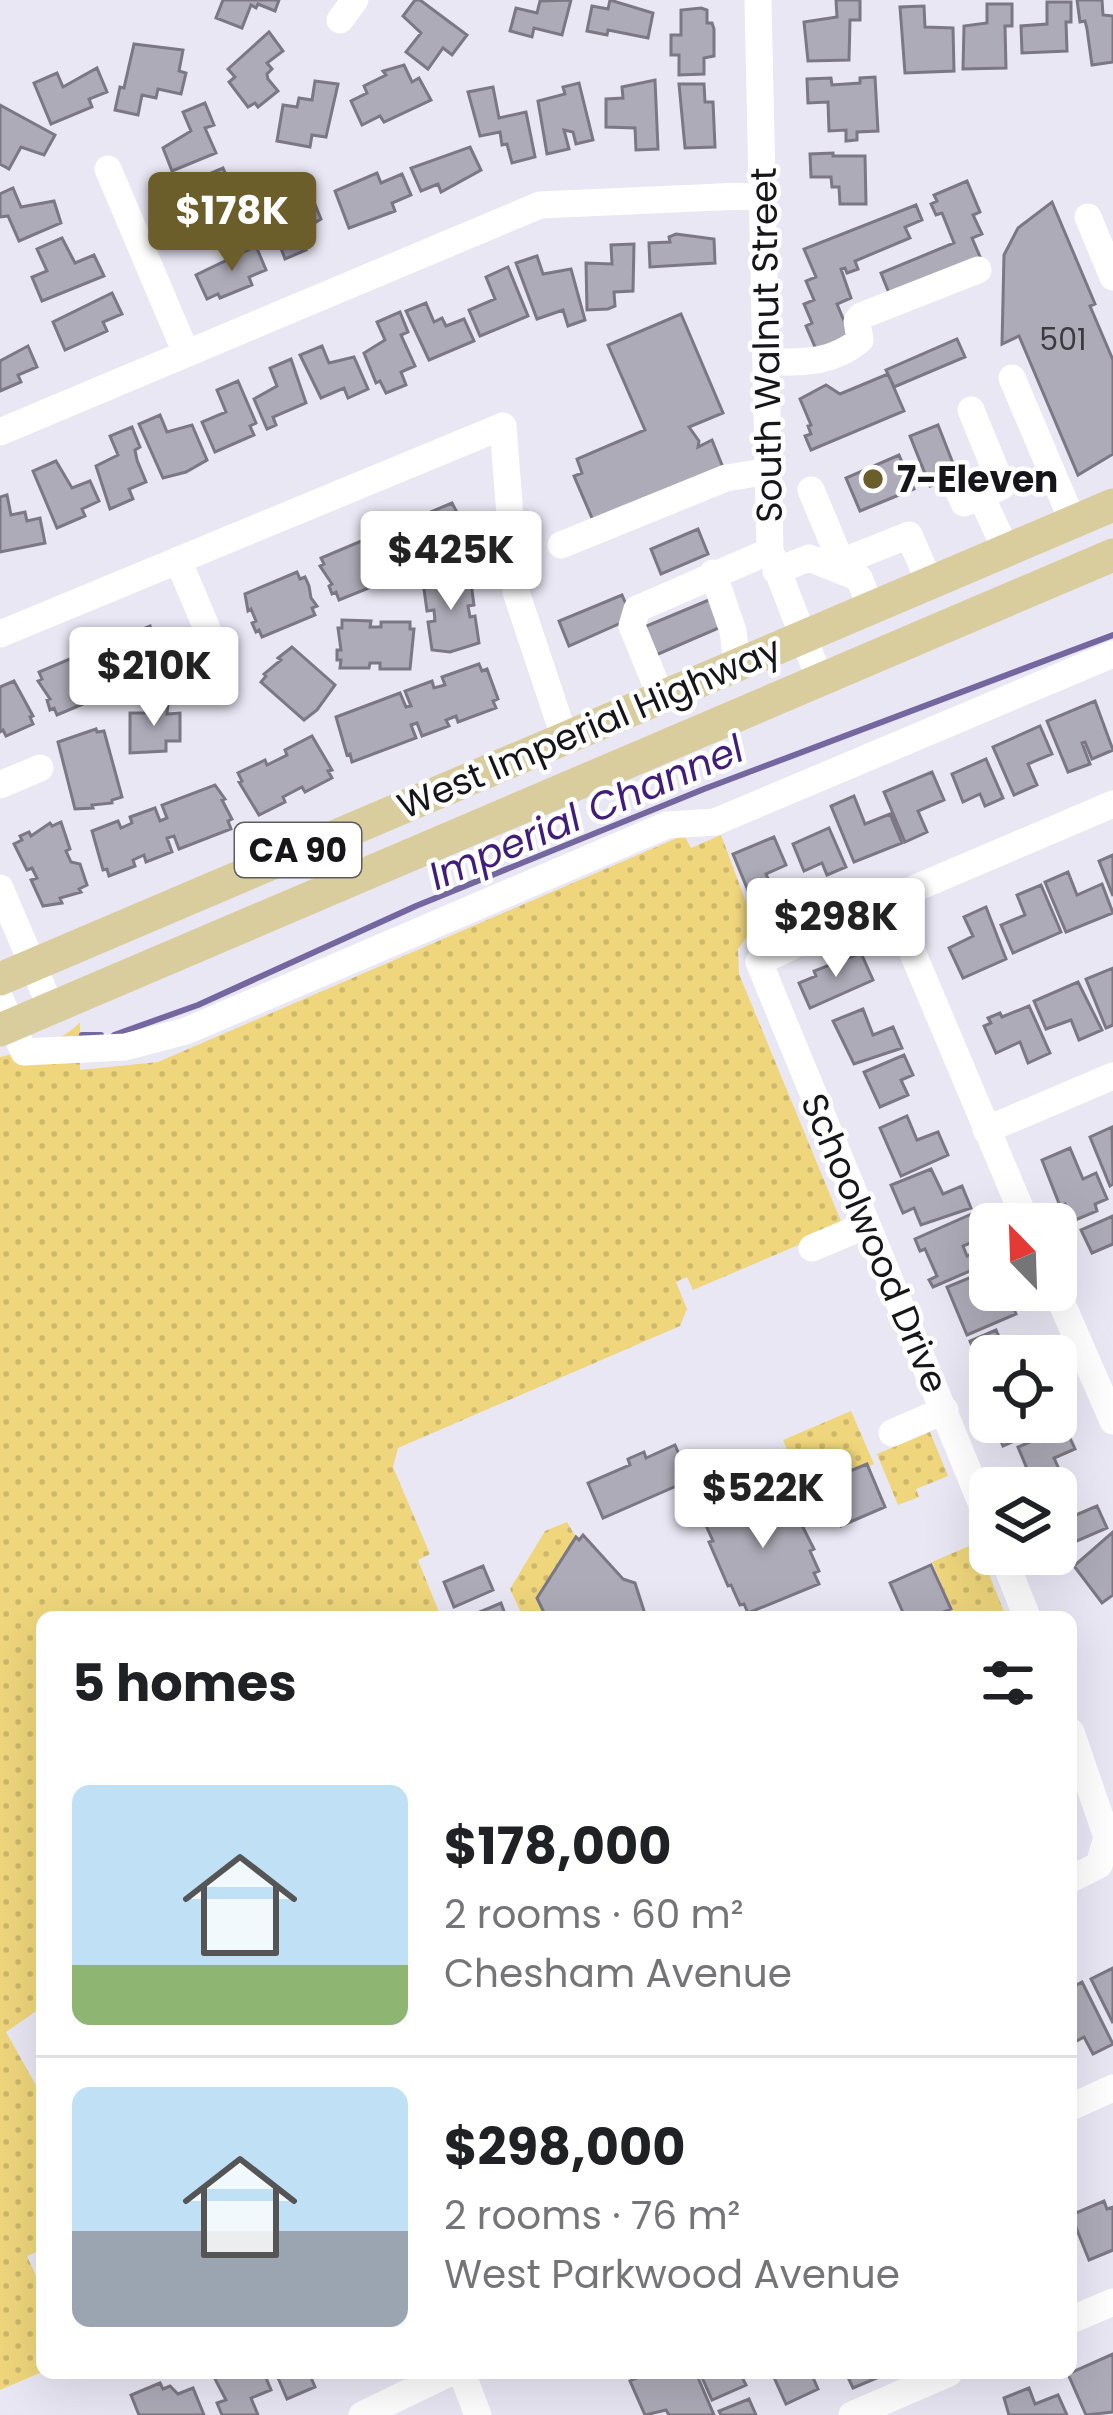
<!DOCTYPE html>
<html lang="en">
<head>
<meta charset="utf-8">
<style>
	:root { --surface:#fff; --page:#f2f2f2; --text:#202124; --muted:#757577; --line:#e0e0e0; --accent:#6b5e2b }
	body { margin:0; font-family:Poppins,sans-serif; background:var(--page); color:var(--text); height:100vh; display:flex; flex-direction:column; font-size:45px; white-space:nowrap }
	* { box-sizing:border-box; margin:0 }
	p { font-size:39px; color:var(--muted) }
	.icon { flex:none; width:66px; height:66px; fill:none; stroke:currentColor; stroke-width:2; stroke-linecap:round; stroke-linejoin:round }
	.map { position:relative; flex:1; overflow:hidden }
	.sheet { position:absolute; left:36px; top:1611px; width:1041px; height:768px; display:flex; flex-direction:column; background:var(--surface); border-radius:18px; box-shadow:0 12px 48px #0002 }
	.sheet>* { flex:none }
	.needle { width:78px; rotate:337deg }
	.buttons { position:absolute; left:969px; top:1203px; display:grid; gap:24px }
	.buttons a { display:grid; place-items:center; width:108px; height:108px; border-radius:18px; background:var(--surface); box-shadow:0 12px 48px #0002; font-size:60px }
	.price { position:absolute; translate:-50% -102px; padding:0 27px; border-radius:12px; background:#fff; color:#222; font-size:39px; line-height:78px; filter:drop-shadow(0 3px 6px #0008) }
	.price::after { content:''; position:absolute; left:50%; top:72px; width:36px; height:27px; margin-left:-18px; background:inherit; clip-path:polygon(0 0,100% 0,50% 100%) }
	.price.on { background:var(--accent); color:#fff }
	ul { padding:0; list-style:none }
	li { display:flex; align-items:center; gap:36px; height:300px; padding:0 36px }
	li+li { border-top:3px solid var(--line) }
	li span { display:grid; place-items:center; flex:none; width:336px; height:240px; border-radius:18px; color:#555 }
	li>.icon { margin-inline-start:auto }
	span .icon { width:144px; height:144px; fill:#fffc; stroke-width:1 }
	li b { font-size:51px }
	h2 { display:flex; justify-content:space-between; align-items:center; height:144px; padding:0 36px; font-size:51px }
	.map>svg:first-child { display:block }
	.grass { fill:url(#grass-dots) }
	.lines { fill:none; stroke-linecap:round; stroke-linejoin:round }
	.stream { stroke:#74669f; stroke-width:6 }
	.building { fill:#adabb7; stroke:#7b7884; stroke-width:3 }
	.minor { stroke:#fff; stroke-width:27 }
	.major { stroke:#d9cd9e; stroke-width:33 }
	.poi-dot { fill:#6b5e2b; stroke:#fff; stroke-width:4.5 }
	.labels { text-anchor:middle; stroke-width:9; stroke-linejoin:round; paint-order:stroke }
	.number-label { font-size:30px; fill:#3c3a40 }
	.shield { fill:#fff; stroke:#5c5b5e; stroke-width:3 }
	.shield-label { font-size:33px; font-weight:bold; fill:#161519 }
	.street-label { font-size:36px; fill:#161519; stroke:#fff }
	.poi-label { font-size:36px; font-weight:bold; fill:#161519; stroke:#fff; text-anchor:start }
	.water-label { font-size:39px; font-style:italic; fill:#401d7a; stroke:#fff }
</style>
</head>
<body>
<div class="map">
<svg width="1113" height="2415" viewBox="0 0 1113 2415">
	<defs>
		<pattern id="grass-dots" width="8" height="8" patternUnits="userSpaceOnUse" patternTransform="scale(3)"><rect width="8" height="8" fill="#efd67c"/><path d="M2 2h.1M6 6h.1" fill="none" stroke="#ccb76b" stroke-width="1.8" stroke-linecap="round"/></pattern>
	</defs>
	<rect width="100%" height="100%" fill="#e9e7f4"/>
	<path class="grass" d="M684,835l7,13 30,-13 34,91 -17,23 1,25 104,252 -150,64 -6,-13 -11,5 11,27 -7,17 -282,122 -5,19 37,87 -12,6 23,57h-399v390l-36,25 36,64v154l-15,6 15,33v83l-42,18v-1333c24,-5 63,-15 80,-35v48l78,-8z
		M851,1411l23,53 -6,3 -29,52 -19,8 -37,-87z
		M930,1432l18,44 -32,13 3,8 -21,8 -21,-51z
		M567,1522l9,15 -39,61 9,19h-23l-13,-28 35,-58z
		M969,1546l12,8 25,63 -51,-1 -23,-54z"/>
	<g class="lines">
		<path class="stream" d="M82,1035h19
			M114,1035l84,-30 218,-99 288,-117 409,-154"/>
	</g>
	<path class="building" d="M223,0h56l-4,11 -17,-7 -2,4 -5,-3 -9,23 -26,-10z
		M415,0h5l47,35 -15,20 -9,-7 -15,21 -22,-17 15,-19 -18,-17z
		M571,0l-9,35 -28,-7 -2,9 -22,-6 6,-23 21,5 3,-12z
		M610,0l43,13 -5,25 -40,-8 -1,5 -20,-4 5,-25 16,3z
		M836,0h24v20h-10l-1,40 -41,1 -4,-39 33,-5z
		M1077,0h25l1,15 10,1v46l-21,3 -5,-36 -2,-8 -5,1z
		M1047,2h24v20h-5l1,29 -45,2 -1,-27 26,-2z
		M987,4h25v22h-7l1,42 -43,1 1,-43 23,-3z
		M924,6l1,21 28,1 1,43 -49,2 -5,-66z
		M701,8l6,2v13h5l2,6v27l-10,2v16l-25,1v-20h-8v-20h10v-25z
		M269,32l14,19 -16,12 5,6 -5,5 1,5 10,12 -20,16 -3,-4 -7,4 -19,-25 6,-5 -7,-8z
		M134,44l49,6 -4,21 7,2 -5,21 -23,-5 -2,9 -14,-3 -4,20 -23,-5 5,-23 4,1z
		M404,65l8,17 7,-4 12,22 -47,22 -4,-6 -18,9 -11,-24 16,-8 -3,-7 22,-11 -3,-4z
		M97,68l10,24 -18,7 3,8 -41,17 -17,-41 23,-10 6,14z
		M875,77l3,54 -21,1v8l-11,1v-11l-17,1 -1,-29 -20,1 -1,-24 24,-1 1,7 28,-2v-5z
		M655,80l3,69 -22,1 -1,-22 -29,-1v-28l17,-1 -1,-11z
		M315,81l23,3 -12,53 -14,-2 -2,12 -33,-6 6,-36 14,2 2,-9 13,2z
		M579,83l14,57 -17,4 -3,-12 -9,-2 5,19 -22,5 -9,-53 27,-7 -2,-7z
		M679,84h25l1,18h8l2,45 -30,1z
		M493,87l6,31 27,-6 9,45 -23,6 -5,-19 -5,1 -2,-13 -20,4 -12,-44z
		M205,103l9,22 -9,3 11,25 -44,18 -9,-23 28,-17 -8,-19z
		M0,105l55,30 -11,20 -23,-8 -12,22 -9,-5z
		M470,147l11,23 -40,22 -3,-8 -17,7 -10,-23z
		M833,153v3h32l1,48h-26l-1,-17h-7l-1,-10h-20l-1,-23z
		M223,168l11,25 -15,6 10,22 -47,20 -9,-22 19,-8 -11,-25z
		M377,173l4,10 21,-9 9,21 -19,8 3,8 -46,17 -14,-37z
		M967,181l13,31 -7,3 9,19 -10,4 9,21 -92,34 -8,-20 73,-30 -12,-30 -6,2 -5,-11 6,-3 -3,-6z
		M13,188l8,19 33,-6 7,22 -42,18 -11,-25 -8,1v-23z
		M312,197l9,22 -22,13 7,18 -21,9 -16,-43z
		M1052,202l43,102 -5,2 23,54v94l-35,21 -59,-139 -17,8 2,-89 14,-27z
		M916,205l6,15 -17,7 5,11 -55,23 3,8 -11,4 -2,-5 -4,1 10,29 -14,6 15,36 -34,14 -12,-28 6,-3 -8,-19 10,-4 -8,-19 10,-4 -12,-28z
		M676,234l38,5 1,24 -65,4 -1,-24 21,-1 -1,-5z
		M62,238l13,25 19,-8 10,21 -62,25 -10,-24 15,-6 -10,-22z
		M634,244l-1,47 -19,1 1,14 -7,3 -21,1 -1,-47 26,1 -1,-19z
		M256,246l10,24 -17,7 3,8 -32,13 -2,-4 -11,5 -11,-24z
		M537,256l6,18 28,-5 14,51 -17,6 -5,-16 -26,9 -21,-56z
		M508,267l20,49 -48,20 -11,-26 26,-11 -9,-22z
		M112,293l10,21 -19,8 4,9 -42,19 -12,-28z
		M426,303l8,19 8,-4 4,8 18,-7 10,22 -45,19 -23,-49z
		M400,312l8,20 -7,3 14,31 -14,6 5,13 -20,8 -6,-12 -4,2 -12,-30 21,-13 -8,-18z
		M681,314l42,99 -34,14 10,14 -1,6 14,-7 12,30 -129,55 -21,-49 8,-3 -5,-14 68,-29 -37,-85z
		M957,339l8,18 -71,30 -8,-17z
		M28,346l9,21 -19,8 3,7 -21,9v-30z
		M322,346l7,17 25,-6 14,32 -20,9 -4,-10 -23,10 -21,-43z
		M291,359l15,44 -33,14 3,8 -9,4 -13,-30 23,-13 -7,-18z
		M888,374l16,37 -93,39 -6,-14 6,-2 -3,-8 3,-1 -11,-26 26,-14 14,9z
		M238,381l18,42 -6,3 4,9 -39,17 -13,-30 24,-10 -9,-22z
		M160,415l7,17 25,-7 15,35 -21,12 -23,6 -24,-54z
		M938,425l20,51 -28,10 -20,-50z
		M132,427l8,20 -5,3 2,10 9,22 -17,7 4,10 -23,10 -14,-43 22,-11 -8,-19z
		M899,455l15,34 -54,22 -14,-33z
		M56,461l16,27 18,-7 9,20 -17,8 3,7 -28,12 -24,-57z
		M7,495l4,20 14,-3 2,9 13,-3 5,25 -45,9v-55z
		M452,503l19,36 -4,1 3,6 -64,27 -4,-12 -6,2 5,12 -62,25 -3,-8 -4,2 -3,-8 3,-2 -12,-18 4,-2 -3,-6 64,-27 5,14 5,-2 -5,-14z
		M698,529l10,25 -47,20 -10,-25z
		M297,572l3,7 5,-2 4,9 2,12 6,8 -5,2 3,7 -53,22 -3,-7 -3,2 -4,-9 4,-2 -5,-12 -3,2 -3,-17z
		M461,573l1,4 8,-1 4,29 -6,1 2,11 5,-1 4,27 -29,9 -18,-2 -4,-28 7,-1 -1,-11 -7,1 -4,-29z
		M622,595l10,23 -63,28 -10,-25z
		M716,597l12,27 -72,31 -12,-28z
		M342,620l29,1 -1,6h11v-5h29v7h4l-4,40h-30v-6h-10l-1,5h-29l1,-8h-4v-10h4l-3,-22h4z
		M150,626l2,7 4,-1 6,21 3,-1 3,17 -54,22 -5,-12 -6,2 6,12 -52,22 -3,-7 -4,2 -3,-10 3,-1 -12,-18 4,-2 -3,-7 52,-22 5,12 6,-2 -5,-12z
		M292,647l43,38 -18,25 -13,10 -43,-38 5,-6 -2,-2 17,-14 -3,-2z
		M479,664l3,7 5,-2 11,30 -5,2 3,7 -38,14 -2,-6 -10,4 3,6 -27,10 -5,-13 -6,2 5,13 -64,24 -2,-8 -3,1 -11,-38 64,-24 6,14 5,-1 -6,-15 27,-10 2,7 11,-3 -3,-8z
		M14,681l19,35 -3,1 3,7 -27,12 -3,-6 -3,2v-45z
		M1095,701l18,49 -21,9 -7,-17 -3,1 8,21 -22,8 -21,-51z
		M146,702l22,2 -1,10 13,-1v28h-14v10l-36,2v-40h16z
		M1040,726l12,28 -24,10 9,21 -23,10 -21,-48z
		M96,729l1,3 7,-1 18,66 -10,3v3l-20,2 1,3 -18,1 -17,-67z
		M312,736l20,34 -4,1 4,7 -27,14 -3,-5 -19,10 2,5 -26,13 -20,-33 3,-1 -4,-8 27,-13 2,5 20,-10 -2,-5z
		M986,759l17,39 -18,8 -5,-12 -17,8 -11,-28z
		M932,772l12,28 -26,11 9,21 -22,10 -21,-50z
		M215,785l10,14 -3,1 10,19 -4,2 3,8 -52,20 -5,-13 -7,2 5,14 -26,10 -2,-7 -11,5 2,6 -26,10 -2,-7 -4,1 -11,-39 26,-10 3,7 11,-5 -2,-6 25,-9 5,13 7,-3 -5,-13z
		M854,796l11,28 25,-10 12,29 -48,19 -23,-56z
		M61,822l9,27 -4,2 5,11 9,2 7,21 -8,4 2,3 -21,6 2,5 -19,3 -12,-26 6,-2 -5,-10 -5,2 -13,-26 8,-4 -2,-4 9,-4 2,4 19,-13 2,3z
		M829,828l17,39 -19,8 -5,-12 -18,8 -11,-27z
		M774,837l12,28 -20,9 10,23 -22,8 -21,-51z
		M1113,855v41l-14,-35z
		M1068,872l9,23 25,-11 11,29 -47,19 -21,-50z
		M1041,885l20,47 -48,21 -12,-28 24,-10 -8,-20z
		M986,907l20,52 -43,19 -14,-30 24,-12 -9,-19z
		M861,953l12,27 -63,28 -11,-25 17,-7 -2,-5z
		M1113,968v57l-7,3 -20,-49z
		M1078,982l24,48 -23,10 -8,-20 -25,9 -12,-28z
		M1029,1006l21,47 -22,10 -8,-21 -24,11 -12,-27 7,-3 -3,-5 12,-5 2,4z
		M863,1009l10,26 20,-8 9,21 -48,16 -21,-43z
		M904,1055l9,20 -12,5 7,15 -28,12 -16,-35z
		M907,1116l10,24 21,-8 10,23 -47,21 -21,-48z
		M1112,1127l1,57 -3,2 -20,-49z
		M1070,1148l13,31 13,-6 11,26 -12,5 2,7 -24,10 -8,-17 -5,2 -18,-46z
		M931,1169l12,25 19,-8 9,22 -50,17 -7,-17 -11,5 -12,-28z
		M974,1213l10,24 -21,9 4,10 6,-3 6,14 -46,20 -4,-7 8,-4 -12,-27 -5,2 -5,-12z
		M1113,1216v28l-21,9 -11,-23z
		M974,1276l11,26 22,-9 9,21 -49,21 -20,-48z
		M996,1330l11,24 21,-8 4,10h-42v33l-20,-48z
		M993,1422h46l3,7 -39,17z
		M1065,1427l10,22 -21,9 11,24 -13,6h-17l-17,-41z
		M675,1445l15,35 -87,38 -15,-35 42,-18 -2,-6 16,-7 2,6z
		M867,1464l18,43 -44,19 -18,-44z
		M783,1488l31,61 -4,2 9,20 -5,2 5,11 -71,29 -4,-9 -4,1 -9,-20 -3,1 -19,-44 4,-1 -9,-20z
		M1065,1490l11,25 21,-9 10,22 -51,22v-56z
		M1113,1532v63l-11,8 -28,-37z
		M583,1535l40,44 12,4 11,34h-100l-9,-19 39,-61 3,3z
		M931,1565l20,44 -19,8h-27l-15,-34z
		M483,1566l10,24 -39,17 -10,-25z
		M501,1603l5,14h-38z
		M1113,1968v55l-22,-44z
		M1082,1982l31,62 -20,10 -9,-17 -13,7v-56z
		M1104,2201l3,8 6,-2v43l-24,10 -18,-45z
		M1113,2354v58l-27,3 -18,-41z
		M228,2373h36l7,17 -20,8 7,17h-36l-5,-12 9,-3 -11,-21z
		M276,2373h33l6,14 -28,12z
		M648,2373h48l18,42h-45l-3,-5 -21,5 -15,-34z
		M700,2373h40l6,12 -34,15z
		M772,2373h39l7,16 -32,15z
		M846,2373h37l1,2 -31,13z
		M160,2383l3,6 7,-3 8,8 15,-6 11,27h-65l-8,-20z
		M1029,2388l6,16 23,-9 9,20h-58l-5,-17z
		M749,2399l7,16h-35l-2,-4z"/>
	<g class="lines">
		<path class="minor" d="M758,0l12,551 50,129
			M340,20l15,-20
			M108,169l78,184
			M1088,217l25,60
			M767,362c35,0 65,2 93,-22l-3,-19 4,-5 117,-46
			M1012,378l61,144
			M971,410l31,76 -21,10 25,54
			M0,432l540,-227 224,-10
			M956,485l8,18 17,-7
			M811,490l30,72
			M561,545l165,-67 43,-7
			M178,560l35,83
			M831,566l78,-31 21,48
			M776,571l33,-13 50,20 12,30
			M713,573l20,58 4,33
			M0,634l503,-208 13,166 48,144
			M661,697l-29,-71 5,-17 133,-58
			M0,785l40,-17
			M0,888l51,120
			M890,899l137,325
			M0,999l24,53 101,-5 61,-16 481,-206 48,-3 398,-168
			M986,1130l127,-54
			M812,1248l54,-23
			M1056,1290l57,131
			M892,1433l53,-23
			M990,1524l-231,-562 131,-63 223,-95
			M1002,1554l25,63
			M1071,1732l36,105 -8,28 -28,14
			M1071,2107l42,-19
			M1071,2320l42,-18
			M462,2373l16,42
			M362,2415l87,-42
			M852,2415l97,-42"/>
		<path class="major" d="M0,979l1113,-474
			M0,1030l1113,-475"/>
	</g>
	<circle class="poi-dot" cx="873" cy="479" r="12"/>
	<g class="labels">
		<g class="number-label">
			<text x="1063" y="350">501</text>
		</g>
		<rect class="shield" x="235" y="823" width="126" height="54" rx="9"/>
		<g class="shield-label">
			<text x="298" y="862">CA 90</text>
		</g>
		<g class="street-label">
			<text transform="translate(766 345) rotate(-91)" y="13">South Walnut Street</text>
			<text transform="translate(589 727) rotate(-23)" y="13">West Imperial Highway</text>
			<text transform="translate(875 1243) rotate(67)" y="13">Schoolwood Drive</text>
		</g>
		<g class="poi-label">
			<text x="897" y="492">7-Eleven</text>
		</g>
		<g class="water-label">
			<text transform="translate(586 812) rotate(-23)" y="14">Imperial Channel</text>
		</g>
	</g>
</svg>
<div class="buttons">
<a><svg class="needle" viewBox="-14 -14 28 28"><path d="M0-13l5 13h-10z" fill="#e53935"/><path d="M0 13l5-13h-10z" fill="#757577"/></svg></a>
<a><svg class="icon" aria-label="locate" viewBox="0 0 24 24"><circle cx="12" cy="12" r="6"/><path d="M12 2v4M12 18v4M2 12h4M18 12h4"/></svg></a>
<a><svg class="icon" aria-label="layers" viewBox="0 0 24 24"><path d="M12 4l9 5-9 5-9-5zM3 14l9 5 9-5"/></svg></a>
</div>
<b class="price on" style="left:232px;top:274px">$178K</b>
<b class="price" style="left:451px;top:613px">$425K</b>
<b class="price" style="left:154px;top:729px">$210K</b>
<b class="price" style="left:836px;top:980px">$298K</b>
<b class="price" style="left:763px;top:1551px">$522K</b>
<section class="sheet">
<h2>5 homes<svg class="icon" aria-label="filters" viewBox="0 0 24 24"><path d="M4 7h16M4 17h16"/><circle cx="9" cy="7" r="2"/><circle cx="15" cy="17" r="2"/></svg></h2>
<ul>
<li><span style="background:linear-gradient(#bfe0f5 75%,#8fb573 0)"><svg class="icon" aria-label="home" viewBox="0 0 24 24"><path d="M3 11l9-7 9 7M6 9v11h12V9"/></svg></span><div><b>$178,000</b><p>2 rooms · 60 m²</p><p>Chesham Avenue</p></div></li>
<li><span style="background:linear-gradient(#bfe0f5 60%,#9aa5b1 0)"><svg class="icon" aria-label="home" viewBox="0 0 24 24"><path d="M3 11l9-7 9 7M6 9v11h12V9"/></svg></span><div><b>$298,000</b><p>2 rooms · 76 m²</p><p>West Parkwood Avenue</p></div></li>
</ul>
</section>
</div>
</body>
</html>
